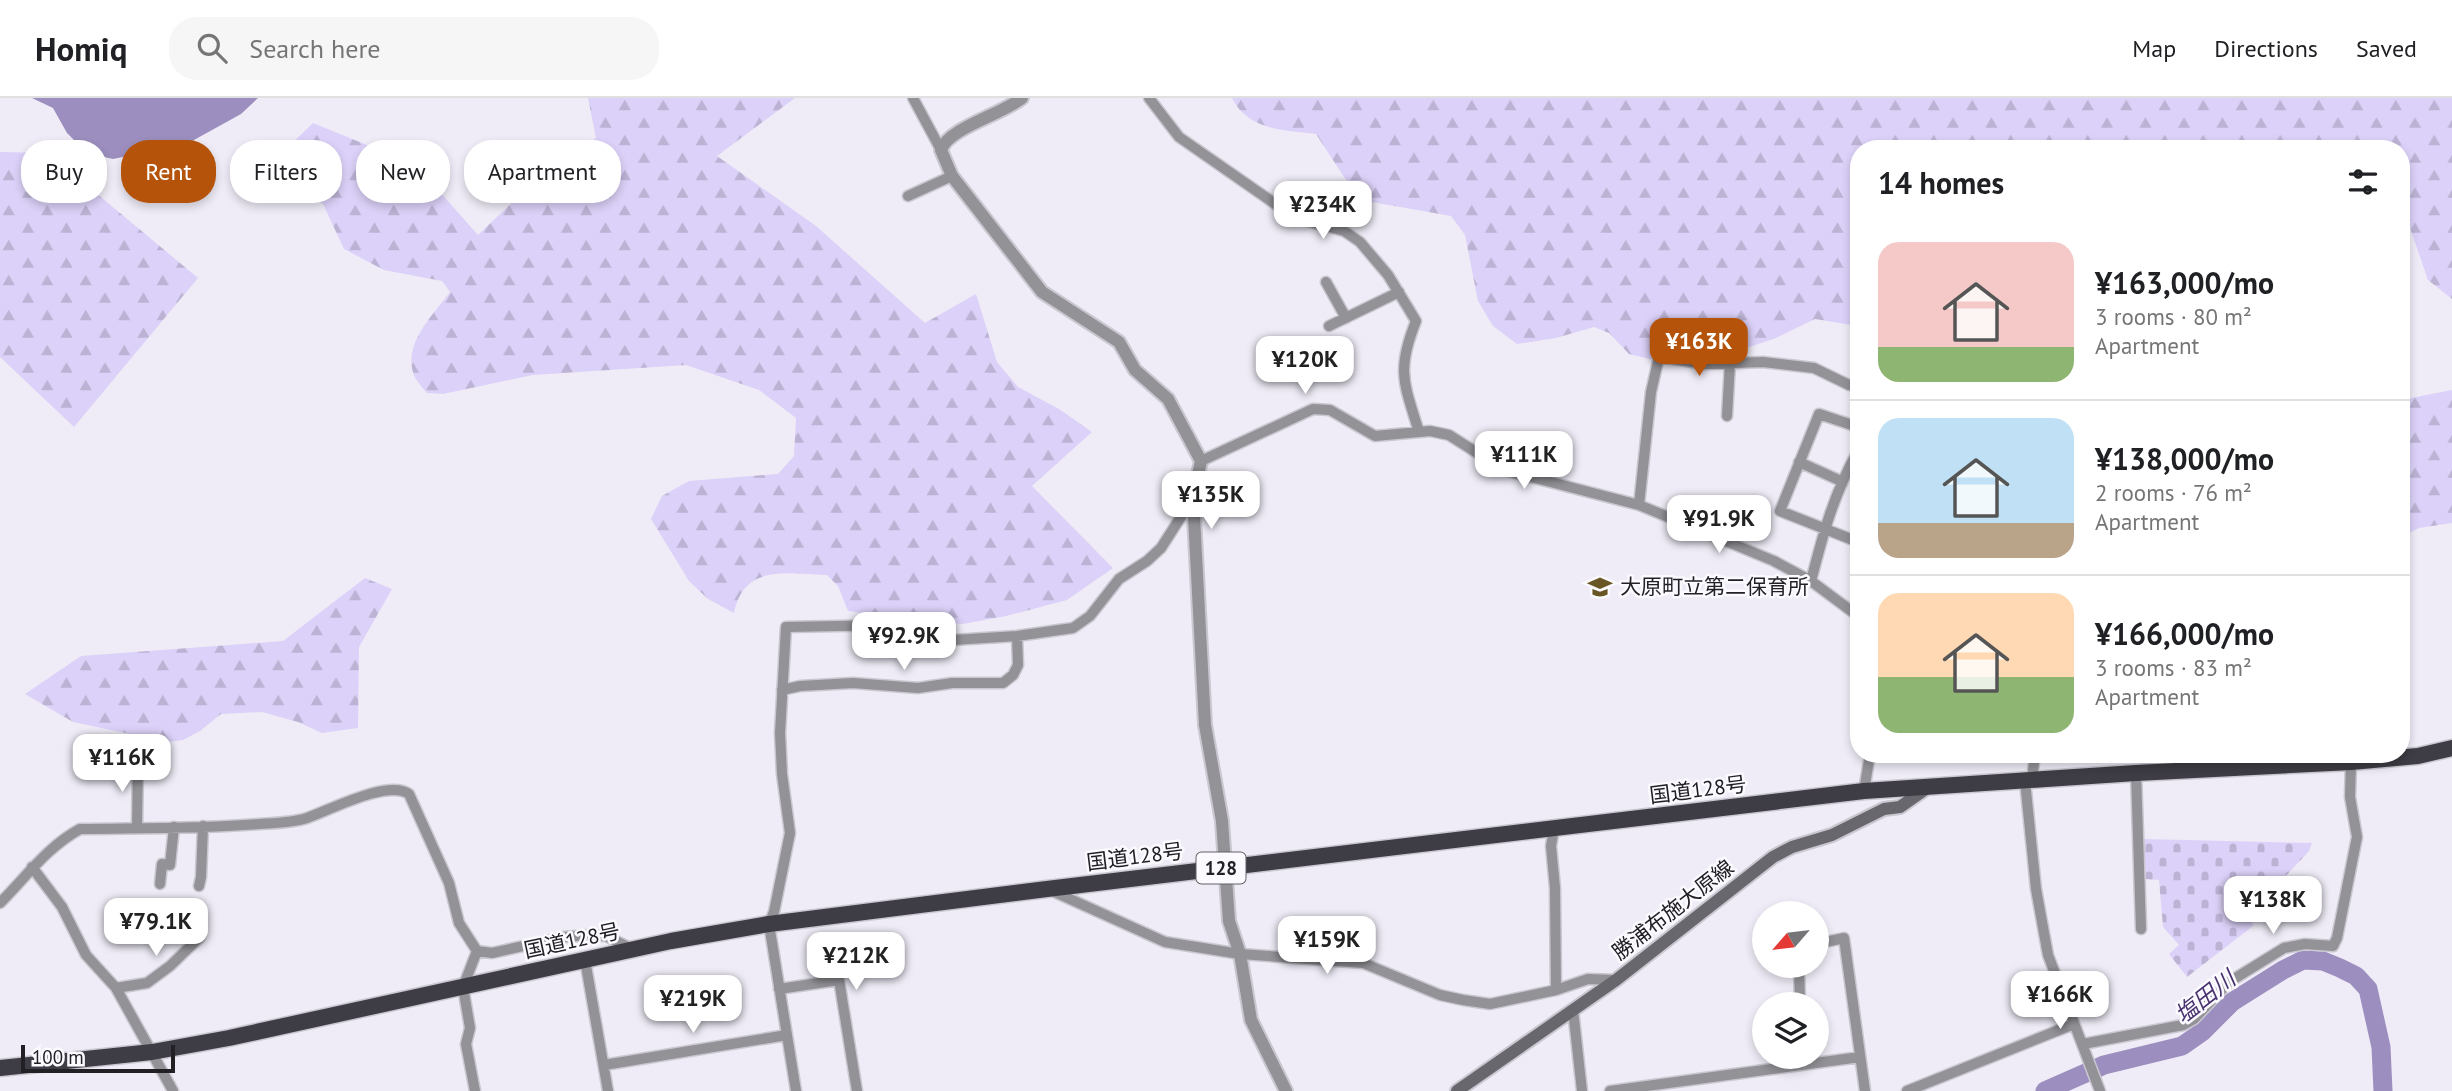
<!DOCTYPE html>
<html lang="en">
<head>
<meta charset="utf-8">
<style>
	:root { --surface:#fff; --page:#f6f6f6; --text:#202124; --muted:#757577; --line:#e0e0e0; --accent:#b45309 }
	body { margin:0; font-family:"PT Sans","Noto Sans JP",sans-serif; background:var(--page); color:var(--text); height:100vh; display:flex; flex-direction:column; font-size:26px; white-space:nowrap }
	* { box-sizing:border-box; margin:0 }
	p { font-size:23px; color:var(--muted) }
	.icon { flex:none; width:38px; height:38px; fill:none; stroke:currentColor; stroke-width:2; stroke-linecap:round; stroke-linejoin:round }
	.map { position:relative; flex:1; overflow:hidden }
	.panel { position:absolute; left:1850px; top:42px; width:560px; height:623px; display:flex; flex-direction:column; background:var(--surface); border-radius:28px; box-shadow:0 4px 10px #0003 }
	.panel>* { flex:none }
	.top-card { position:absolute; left:21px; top:42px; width:665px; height:63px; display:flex; gap:14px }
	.needle { width:46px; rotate:242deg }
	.buttons { position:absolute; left:1752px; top:803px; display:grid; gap:14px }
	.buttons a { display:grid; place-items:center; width:77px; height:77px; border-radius:50%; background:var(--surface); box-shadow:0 4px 10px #0003; font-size:35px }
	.scale { position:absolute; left:21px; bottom:18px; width:154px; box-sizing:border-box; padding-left:7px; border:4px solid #222024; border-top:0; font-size:19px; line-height:24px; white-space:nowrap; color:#222024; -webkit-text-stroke:5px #fbfaff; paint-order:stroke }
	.price { position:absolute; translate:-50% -60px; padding:0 16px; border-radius:14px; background:#fff; color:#222; font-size:23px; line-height:46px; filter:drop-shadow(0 2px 4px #0008) }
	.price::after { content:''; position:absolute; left:50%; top:42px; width:21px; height:16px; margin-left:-10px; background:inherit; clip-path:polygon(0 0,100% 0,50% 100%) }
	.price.on { background:var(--accent); color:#fff }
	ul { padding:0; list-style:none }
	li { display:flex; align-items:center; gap:21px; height:175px; padding:0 28px }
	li+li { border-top:2px solid var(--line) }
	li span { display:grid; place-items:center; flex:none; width:196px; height:140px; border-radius:21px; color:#555 }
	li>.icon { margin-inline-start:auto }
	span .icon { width:84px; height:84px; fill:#fffc; stroke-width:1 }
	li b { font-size:30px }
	h2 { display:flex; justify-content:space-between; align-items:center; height:84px; padding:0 28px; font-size:30px }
	.tag { padding:0 24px; border-radius:28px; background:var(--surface); box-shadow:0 4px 10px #0003; font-size:24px; line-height:63px }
	.tag.on { background:var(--accent); color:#fff }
	header { display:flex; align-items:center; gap:42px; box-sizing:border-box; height:98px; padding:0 35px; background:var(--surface); border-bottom:2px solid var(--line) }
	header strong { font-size:33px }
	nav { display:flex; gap:38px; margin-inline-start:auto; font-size:24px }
	.search { width:490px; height:63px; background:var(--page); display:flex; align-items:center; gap:18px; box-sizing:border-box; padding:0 24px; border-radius:28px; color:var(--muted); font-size:26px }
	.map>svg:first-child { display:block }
	.forest { fill:url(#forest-firs) }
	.cemetery { fill:url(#cemetery-stones) }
	.water { fill:#9c8ebe }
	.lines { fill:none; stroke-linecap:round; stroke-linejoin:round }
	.river { stroke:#9c8ebe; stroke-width:19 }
	.minor-casing { stroke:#cac7d1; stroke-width:13 }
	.tertiary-casing { stroke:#cac7d1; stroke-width:16 }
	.secondary-casing { stroke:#cac7d1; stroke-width:16 }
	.trunk-casing { stroke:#cac7d1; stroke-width:19 }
	.minor { stroke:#939297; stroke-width:10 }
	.tertiary { stroke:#939297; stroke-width:12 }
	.secondary { stroke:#68676d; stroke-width:12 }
	.trunk { stroke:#3e3c44; stroke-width:16 }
	.labels { text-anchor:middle; stroke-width:5; stroke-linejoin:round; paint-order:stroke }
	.shield { fill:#fbfaff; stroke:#636166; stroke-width:2 }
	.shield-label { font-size:19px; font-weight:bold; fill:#222024 }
	.poi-label { font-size:21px; fill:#222024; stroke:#fbfaff; text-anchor:start }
	.street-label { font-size:21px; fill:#222024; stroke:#fbfaff }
	.water-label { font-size:23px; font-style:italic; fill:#48326f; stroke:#fbfaff }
</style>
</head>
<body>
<header>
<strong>Homiq</strong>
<div class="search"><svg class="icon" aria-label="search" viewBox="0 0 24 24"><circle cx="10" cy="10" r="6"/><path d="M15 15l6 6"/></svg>Search here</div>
<nav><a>Map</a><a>Directions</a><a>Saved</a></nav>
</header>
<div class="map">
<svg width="2452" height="993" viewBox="0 0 2452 993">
	<defs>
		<pattern id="forest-firs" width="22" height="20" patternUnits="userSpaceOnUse" patternTransform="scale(1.75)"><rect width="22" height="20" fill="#dcd1f8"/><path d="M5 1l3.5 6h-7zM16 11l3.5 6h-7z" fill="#bcb3d4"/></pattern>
		<pattern id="cemetery-stones" width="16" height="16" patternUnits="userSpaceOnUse" patternTransform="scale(1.75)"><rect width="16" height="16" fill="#dcd1f8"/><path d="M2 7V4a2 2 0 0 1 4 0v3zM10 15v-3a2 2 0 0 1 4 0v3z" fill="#bcb3d4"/></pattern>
	</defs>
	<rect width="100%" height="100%" fill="#efecf7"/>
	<path class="forest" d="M588,0h207l-78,58 99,70 109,97 51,-29 21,68 21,25 41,22 33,23 -60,54 81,82 -46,32 -61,16 -43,8 -43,-3 -72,-10 -10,-25 -11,-11c-40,-1 -83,-12 -93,38l-26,-14 -19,-18 -38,-62 11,-23 27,-15 89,-7 16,-18 2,-38 -37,-28 -73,-25 -153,10 -90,19 -16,-1c-4,-5 -11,-12 -13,-18 -12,-31 20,-61 36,-83l-8,-11 -58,-11 -40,-21 -21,-45 -49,-31 7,-19 32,-31 103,42 62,70 63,-60 55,-37z
		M1232,0h1220v201l-24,-19 -27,-78v-53h-543v177l-43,-7 -39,19 -68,23 -30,5 -49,-12 -20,-21 -15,-6 -38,11 -39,6 -24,-18 -15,-25 -13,-66 -14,-19 -85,-15 -22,-24 -28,-43c-30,-3 -69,-4 -84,-36z
		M0,54l48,1 150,125 -124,149 -74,-70z
		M2452,292v133l-33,5 -18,9v-137z
		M365,480l27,11 -33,58 -1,81 -36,5 -24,-11 -36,-10 -41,2 -21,17 -17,9 -15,2 -95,-20 -48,-28 56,-38 202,-15z"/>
	<path class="cemetery" d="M2144,741l168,4 -3,8 -39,42 -8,15 -12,3 3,15 -66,51 -18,-23 10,-9 -16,-18 -4,-47 -13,-1z"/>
	<path class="water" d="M32,0h226l-17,16 -85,47 -24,-6 -19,4 -26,-6 -20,-20 -14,-25z"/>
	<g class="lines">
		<path class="river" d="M2045,993l59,-26 78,-19 20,-14 30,-30 51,-32 20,-10 20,1 17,7 16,8 12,13 13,58 2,44"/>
		<g class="minor-casing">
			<path id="minor" d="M913,0l28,52
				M1149,0l30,39 115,80 50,14 16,11 28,33 28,46c-20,50 -12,62 3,111
				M908,98l44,-20
				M1326,184l20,36
				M1329,228l70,-34
				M1727,318l3,-53
				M1858,329l-39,-13 -39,97 78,31
				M1201,363l112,-52 17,1 45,26 55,-5 19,4 55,35 135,35 135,56 37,20 47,35
				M1799,364l42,19
				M2401,399l3,-1
				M1639,407l12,-113 8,-35 47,7 57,-2 51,6 35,17 9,1
				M1811,483c12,-47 23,-88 47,-130
				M782,592l18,-4 53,-3 65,5 34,-5h51l10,-8 5,-10 -1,-29
				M2136,675l5,156
				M2032,681l3,-25
				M2025,683l11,108 12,66 52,136
				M1864,693l6,-37
				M137,730l1,-67
				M1554,730l-3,18 4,42 1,102
				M32,769l30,40 24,48 30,33 57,103
				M160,786l2,-20 8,1 4,-38
				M199,788l2,-9 2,-51
				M1050,792l115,52 75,12 123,9 77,32 23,5 27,4 66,-14 32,-11 28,1
				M0,805c26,-26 47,-56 80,-74 59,-1 120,0 179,-5 15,-1 33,-1 48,-6 23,-8 81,-39 102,-24l40,89 10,40 18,28 -14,36 7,41 -4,16 9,47
				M1816,846l28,-6 21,153
				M477,853l15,2 72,-16 26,-2 16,1 26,13
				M585,862l23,131
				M1799,868l1,38
				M116,890l31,-5 23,-17 30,-29
				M779,891l60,-9 18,111
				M1573,912l9,81
				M2083,946l100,-19 11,-6 35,-37 55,-34 21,-4 28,2 4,-8 20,-101 -7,-40 1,-35
				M604,967l183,-30
				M796,993l-27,-167 5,-12 16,-79 -8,-59 -2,-41 6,-106 104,-2 -1,19 128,-8 56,-8 17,-12 29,-37 28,-18 14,-13 32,-50
				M1610,993l250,-34
				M1907,993l167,-67"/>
		</g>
		<g class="tertiary-casing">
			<path id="tertiary" d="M1022,0c-19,16 -74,30 -81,52l11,26 90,116 77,50 16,28 33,29 33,62 -8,37 12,227 17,96 7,100 11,33 11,66 35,71"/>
		</g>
		<g class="secondary-casing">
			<path id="secondary" d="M1457,993l159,-111 157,-123 19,-10 40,-12 52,-26 16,-2 27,-19"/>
		</g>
		<g class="trunk-casing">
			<path id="trunk" d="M0,970l152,-16 77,-14 442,-97 98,-17 278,-35 817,-98 272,-18 215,-11 67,-6 34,-8"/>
		</g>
		<use href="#minor" class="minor"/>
		<use href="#tertiary" class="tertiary"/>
		<use href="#secondary" class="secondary"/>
		<use href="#trunk" class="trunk"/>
	</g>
	<defs>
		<g id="school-bare" transform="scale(1.89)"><path d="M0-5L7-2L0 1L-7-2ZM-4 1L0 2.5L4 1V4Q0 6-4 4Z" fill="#6a5625" stroke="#fbfaff" stroke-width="2.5" paint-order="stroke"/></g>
	</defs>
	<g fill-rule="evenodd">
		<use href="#school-bare" x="1600" y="489"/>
	</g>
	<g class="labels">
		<rect class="shield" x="1196.5" y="754.5" width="49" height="31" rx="5"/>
		<g class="shield-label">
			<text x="1221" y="777">128</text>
		</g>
		<g class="poi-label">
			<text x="1620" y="496">大原町立第二保育所</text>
		</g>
		<g class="street-label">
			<text transform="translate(1698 692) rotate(-7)" y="7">国道128号</text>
			<text transform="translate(1135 759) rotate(-7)" y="7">国道128号</text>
			<text transform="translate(1673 812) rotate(-38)" y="7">勝浦布施大原線</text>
			<text transform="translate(572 843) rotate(-12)" y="7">国道128号</text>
		</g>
		<g class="water-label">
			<text transform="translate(2205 899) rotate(-38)" y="8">塩田川</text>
		</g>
	</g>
</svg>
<div class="buttons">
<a><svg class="needle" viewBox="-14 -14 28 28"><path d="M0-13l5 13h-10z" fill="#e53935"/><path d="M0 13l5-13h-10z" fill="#757577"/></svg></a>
<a><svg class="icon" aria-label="layers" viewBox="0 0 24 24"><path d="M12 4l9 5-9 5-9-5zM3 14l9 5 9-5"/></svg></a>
</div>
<div class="scale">100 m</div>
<b class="price" style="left:1323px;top:143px">¥234K</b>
<b class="price on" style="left:1699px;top:280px">¥163K</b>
<b class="price" style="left:1305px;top:298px">¥120K</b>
<b class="price" style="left:1524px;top:393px">¥111K</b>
<b class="price" style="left:1211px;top:433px">¥135K</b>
<b class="price" style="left:1719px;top:457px">¥91.9K</b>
<b class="price" style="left:904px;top:574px">¥92.9K</b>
<b class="price" style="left:122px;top:696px">¥116K</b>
<b class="price" style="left:2273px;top:838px">¥138K</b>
<b class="price" style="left:156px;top:860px">¥79.1K</b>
<b class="price" style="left:1327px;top:878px">¥159K</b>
<b class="price" style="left:856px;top:894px">¥212K</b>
<b class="price" style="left:2060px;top:933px">¥166K</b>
<b class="price" style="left:693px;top:937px">¥219K</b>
<div class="top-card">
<a class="tag">Buy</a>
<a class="tag on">Rent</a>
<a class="tag">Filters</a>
<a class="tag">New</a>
<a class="tag">Apartment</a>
</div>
<section class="panel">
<h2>14 homes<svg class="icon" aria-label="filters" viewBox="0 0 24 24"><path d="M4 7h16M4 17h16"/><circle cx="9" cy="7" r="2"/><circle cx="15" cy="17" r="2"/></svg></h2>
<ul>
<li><span style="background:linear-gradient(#f6c9c9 75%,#8fb573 0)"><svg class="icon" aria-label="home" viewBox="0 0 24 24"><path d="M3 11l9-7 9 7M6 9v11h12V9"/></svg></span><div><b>¥163,000/mo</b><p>3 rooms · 80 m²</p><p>Apartment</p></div></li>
<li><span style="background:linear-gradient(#bfe0f5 75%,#b9a48a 0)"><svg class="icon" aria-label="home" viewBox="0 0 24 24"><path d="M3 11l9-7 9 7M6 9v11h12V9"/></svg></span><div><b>¥138,000/mo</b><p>2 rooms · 76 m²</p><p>Apartment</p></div></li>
<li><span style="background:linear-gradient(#ffd9b3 60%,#8fb573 0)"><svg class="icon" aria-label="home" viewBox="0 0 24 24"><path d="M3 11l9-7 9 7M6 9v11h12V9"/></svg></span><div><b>¥166,000/mo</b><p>3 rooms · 83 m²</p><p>Apartment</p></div></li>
</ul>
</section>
</div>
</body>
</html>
